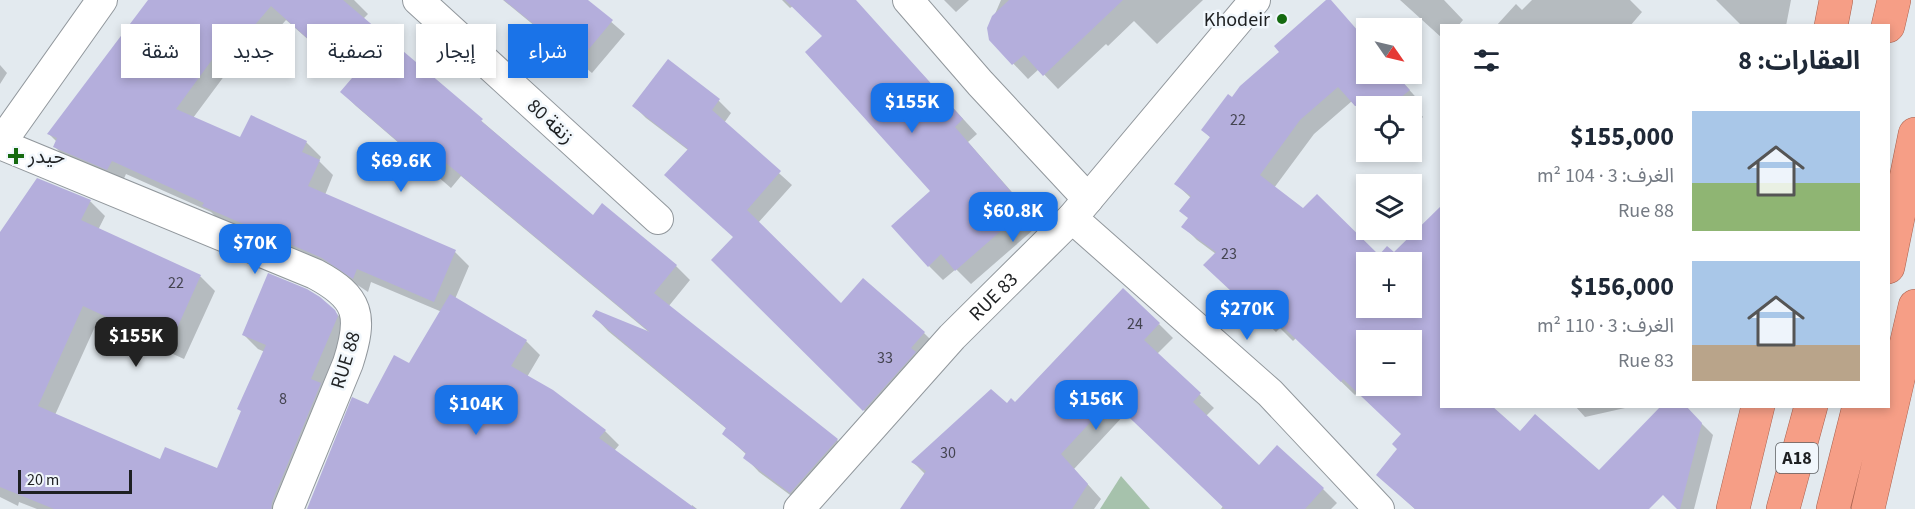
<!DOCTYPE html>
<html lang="ar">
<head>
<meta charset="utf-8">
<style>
	:root { --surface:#fff; --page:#f2f2f3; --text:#1f2937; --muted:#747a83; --accent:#1a73e8 }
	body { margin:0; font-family:"Source Sans 3","Noto Sans Arabic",sans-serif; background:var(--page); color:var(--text); direction:rtl; height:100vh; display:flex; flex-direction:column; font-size:22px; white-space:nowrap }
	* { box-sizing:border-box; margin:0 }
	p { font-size:20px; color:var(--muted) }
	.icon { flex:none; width:33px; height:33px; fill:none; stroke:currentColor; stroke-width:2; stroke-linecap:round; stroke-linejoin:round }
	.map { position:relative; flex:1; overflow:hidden; direction:ltr }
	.drawer { position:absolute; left:1440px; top:24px; width:450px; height:384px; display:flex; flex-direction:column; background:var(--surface); border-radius:0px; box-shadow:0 3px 9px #0003; direction:rtl }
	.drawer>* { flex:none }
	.top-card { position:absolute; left:18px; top:24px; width:570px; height:54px; direction:rtl; display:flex; gap:12px }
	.needle { width:39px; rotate:124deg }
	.fabs { position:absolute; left:1356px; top:18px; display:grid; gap:12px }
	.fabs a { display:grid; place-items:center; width:66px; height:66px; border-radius:0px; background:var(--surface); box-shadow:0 3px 9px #0003; font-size:30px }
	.scale { position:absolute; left:18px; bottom:15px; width:114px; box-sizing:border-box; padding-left:6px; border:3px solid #1e2022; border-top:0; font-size:16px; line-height:21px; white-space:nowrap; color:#1e2022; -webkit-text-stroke:4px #f1f7fc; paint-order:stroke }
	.price { position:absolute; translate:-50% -51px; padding:0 14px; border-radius:12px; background:var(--accent); color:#fff; font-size:20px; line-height:39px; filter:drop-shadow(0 2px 3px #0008) }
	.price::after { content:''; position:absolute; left:50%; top:36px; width:18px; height:14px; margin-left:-9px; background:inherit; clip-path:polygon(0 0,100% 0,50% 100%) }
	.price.selected { background:#222; color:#fff }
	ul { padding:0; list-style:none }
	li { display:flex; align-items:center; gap:18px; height:150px; padding:0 30px }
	li span { display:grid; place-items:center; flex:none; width:168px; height:120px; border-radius:0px; color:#555 }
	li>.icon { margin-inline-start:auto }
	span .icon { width:72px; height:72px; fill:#fffc; stroke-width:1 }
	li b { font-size:26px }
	h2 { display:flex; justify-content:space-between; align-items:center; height:72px; padding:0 30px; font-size:26px }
	.tag { padding:0 21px; border-radius:0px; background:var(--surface); box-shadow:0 3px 9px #0003; font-size:21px; line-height:54px }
	.tag.selected { background:var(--accent); color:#fff }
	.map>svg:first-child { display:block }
	.green { fill:#a6c2ac }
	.shadow { fill:#0003; fill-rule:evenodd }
	.building { fill:#b4aedc; fill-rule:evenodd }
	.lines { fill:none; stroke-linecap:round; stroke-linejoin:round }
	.minor-casing { stroke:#91979c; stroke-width:32 }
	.trunk-casing { stroke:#a9624f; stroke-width:34 }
	.minor { stroke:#fff; stroke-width:30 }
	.trunk { stroke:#f69e86; stroke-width:33 }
	.poi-dot { fill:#156a10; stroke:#f1f7fc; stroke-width:2 }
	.labels { text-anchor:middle; stroke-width:5; stroke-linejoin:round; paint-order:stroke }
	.number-label { font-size:16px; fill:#444450 }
	.shield { fill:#f1f7fc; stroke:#5d6063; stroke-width:1.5 }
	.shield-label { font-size:18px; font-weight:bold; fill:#1e2022 }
	.poi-label { font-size:20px; fill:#1e2022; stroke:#f1f7fc; text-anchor:end }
	.street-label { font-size:20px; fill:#1e2022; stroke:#f1f7fc }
</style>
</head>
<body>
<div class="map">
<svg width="1915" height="509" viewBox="0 0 1915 509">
	<rect width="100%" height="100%" fill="#e3eaef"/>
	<path class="green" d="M1121,476l29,33h-50z"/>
	<path class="shadow" d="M150,0h204l14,14 -5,5 230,198 83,49 14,14 -22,27 169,133 14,14 -46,52 -46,-34 -14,-15 2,-2 -23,-21 3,-5 -119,-98 -14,-15 56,17 -189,-157 -10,12 -95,-82 -14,-14 11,-13 -67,-59 -28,32 -10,-8 -55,74 48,21 10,-22 55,25 15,15 -2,4 14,14 -8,20 130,57 14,14 -14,33 71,42 14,14 -13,22 78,54 14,14 -5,6 77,56 1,-2 5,4h-389l61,-103 41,-41 32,-53 -71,-30 -3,10 -30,-20 -119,-52 -8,-8 -85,-38 -4,9 -53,-22 -14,-14 2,-5 -8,-8z
		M503,0h83l39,34 -33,39z
		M782,0h72l123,134 -9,8 72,82 -69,60 -15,-15 -13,11 -14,-14 4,-75 -109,-155 -31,-30 -3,2z
		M944,0h25l-13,12z
		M1001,0h202l-46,44 -23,-23 -26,25 -2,-2 -48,45 -19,-20 -11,10 -38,-40 -1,-11z
		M1328,0l38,41v33h29l27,30 -5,5 6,8 -11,10v-21h-46v12l-14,-17 -38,33 -40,54 30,22 75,47 15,-3 48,-47v199l162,103h-189l-37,-34 21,-25 4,-16 -45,-42 -3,3 -59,-57 -3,3 -13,-13 -4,4 -57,-53 -3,-25 -19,-14 -14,-14 6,-7 2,-21 -15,-14 35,-46 -8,-8 78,-77zM1366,262h46v46h-46zM1366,340h46v46h-46z
		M1400,0h44l19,20 -5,6h-16v12z
		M1532,0h98l12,12 -12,14h-134l20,-22 6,6z
		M1716,0h75l-5,26h-44z
		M669,62l50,39 12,12 -7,10 68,62 -34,38 83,82 83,28 12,12 -60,77 -163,-162 22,-22 -47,-88 -42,-32 -12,-12z
		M0,65l7,8 -7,11z
		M38,180l53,22 14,14 -7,14 103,47 14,14 -31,68 -86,-39 -43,95 106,46 57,9 47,-118 -7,-3 -14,-14 84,-30 15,15 8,11 -62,178h-252l-18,-7 -1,4 -18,-9v-265l2,1z
		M1159,324l14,14 -16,16 57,54 -8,8 53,51 64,22 14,14 -6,6h-110l2,-3 -97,-93 -52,56 27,30 -7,10h-192l24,-34 -13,-13 94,-57 8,-1z
		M1575,406h59l-49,11z
		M1684,406l29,29 -19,74h-16z"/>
	<path class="building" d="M148,0h195l140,119 -2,2 112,94 9,-12 75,62 -23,28 184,146 -48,54 -47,-35 3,-5 -24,-19 4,-6 -134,-112 4,-6 54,22 -204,-169 -10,11 -96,-82 12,-14 -81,-72 -28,33 -10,-8 -57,78 64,28 11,-22 56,26 -5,11 18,8 -12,26 148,64 -22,52 -77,-33 -4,10 -31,-21 -120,-52 2,-3 -92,-42 -5,9 -54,-23 4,-9 -10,-4z
		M504,0h84l25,20 -34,41z
		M785,0h71l107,119 -8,8 71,82 -71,62 -14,-17 -13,13 -37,-41 39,-35 -125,-139 17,-16z
		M1009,0h114l-80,76 -19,-21 -12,10 -23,-25 -2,-12 5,-12z
		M1326,0h5l35,40v34h29l15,16 -20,16h-35l-17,-19 -38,33 -40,55 43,33 14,-14 62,61 8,-9 7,6 48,-47v201h50l28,25 15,-17 64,56 62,-64h25l16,17 -22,86h-3l-14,-14 -14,14h-234l-39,-34 21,-26 -5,-5 9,-10 -58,-55 -2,3 -60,-57 -2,3 -14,-13 -4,4 -58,-54 13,-13 -35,-25 7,-9 -9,-7 12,-15 -17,-12 36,-47 -9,-7 27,-36 4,3 8,-11 39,-34 -5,-6zM1366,262h46v46h-46zM1366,340h46v46h-46z
		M668,59l52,40 -8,11 69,61 -34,39 94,93 22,-25 62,54 -14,16 5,4 -53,59 -152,-151 22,-23 -69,-62 24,-26 -56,-43z
		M37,178l54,22 -10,20 120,55 -32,71 -86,-40 -45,100 122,53 5,-12 52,21 24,-57 -4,-2 29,-64 -24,-10 26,-62 39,16 13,8 15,13 3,6 -27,63 10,4 -49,119 -1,7h-217l-54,-22v-255z
		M1123,288l37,35 -16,17 57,53 -8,9 66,63 18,-20 47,43 -19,21h-80l-114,-109 -50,54 27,30 -16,25h-172l26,-38 -15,-9 80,-73 16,14 4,-5 4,4z
		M450,294l77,46 -16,26 42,24 53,40 -7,8 97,71h-389l45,-112 16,7 26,-49 15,8z"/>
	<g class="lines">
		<g class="minor-casing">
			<g id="minor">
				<path d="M418,0l240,219"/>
				<path d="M908,0l72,83 108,116"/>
				<path d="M0,144l315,130c45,24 48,42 33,89l-60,146"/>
				<path d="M0,144l102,-144"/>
				<path d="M1072,218l198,175 109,116"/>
				<path id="s1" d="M799,509l153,-172 120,-119 183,-218"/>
			</g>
		</g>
		<g class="trunk-casing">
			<path id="trunk" d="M1831,26l5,-26
				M1888,26l6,-26
				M1888,267l27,-133
				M1733,509l25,-103
				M1783,509l28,-103
				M1833,509l26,-103
				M1868,509l47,-203"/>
		</g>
		<use href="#minor" class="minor"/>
		<use href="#trunk" class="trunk"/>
	</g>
	<g class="poi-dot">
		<circle cx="1282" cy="19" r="6"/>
		<path d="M13 147h6v6h6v6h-6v6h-6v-6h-6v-6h6z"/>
	</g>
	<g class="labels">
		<g class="number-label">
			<text x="1238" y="125">22</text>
			<text x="1229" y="259">23</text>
			<text x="176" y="288">22</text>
			<text x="1135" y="329">24</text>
			<text x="885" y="363">33</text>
			<text x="283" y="404">8</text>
			<text x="948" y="458">30</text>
		</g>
		<rect class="shield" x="1776" y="443" width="42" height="30" rx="4.5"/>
		<g class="shield-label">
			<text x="1797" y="464">A18</text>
		</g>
		<g class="poi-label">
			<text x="1270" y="26">Khodeir</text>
			<text x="28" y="163" text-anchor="start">حيدر</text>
		</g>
		<g class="street-label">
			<text transform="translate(551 121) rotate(43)" y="7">زنقة 80</text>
			<text dy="7" stroke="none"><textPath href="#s1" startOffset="288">RUE 83</textPath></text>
			<text transform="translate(345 360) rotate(-73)" y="7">RUE 88</text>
		</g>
	</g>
</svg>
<div class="fabs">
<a><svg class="needle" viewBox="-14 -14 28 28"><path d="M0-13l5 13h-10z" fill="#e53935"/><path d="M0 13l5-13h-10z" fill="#747a83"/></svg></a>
<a><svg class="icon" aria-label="locate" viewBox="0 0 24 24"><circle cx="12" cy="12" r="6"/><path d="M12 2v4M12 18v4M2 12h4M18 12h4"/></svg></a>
<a><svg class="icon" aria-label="layers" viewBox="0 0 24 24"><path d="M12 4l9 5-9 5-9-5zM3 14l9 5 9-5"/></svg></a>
<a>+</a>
<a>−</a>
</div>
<div class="scale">20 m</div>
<b class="price" style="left:912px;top:134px">$155K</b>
<b class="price" style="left:401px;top:193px">$69.6K</b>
<b class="price" style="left:1013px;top:243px">$60.8K</b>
<b class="price" style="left:255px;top:275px">$70K</b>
<b class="price" style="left:1247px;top:341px">$270K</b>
<b class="price selected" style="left:136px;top:368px">$155K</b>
<b class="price" style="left:1096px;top:431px">$156K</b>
<b class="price" style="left:476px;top:436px">$104K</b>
<div class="top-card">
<a class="tag selected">شراء</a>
<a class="tag">إيجار</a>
<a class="tag">تصفية</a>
<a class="tag">جديد</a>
<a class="tag">شقة</a>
</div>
<section class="drawer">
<h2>العقارات: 8<svg class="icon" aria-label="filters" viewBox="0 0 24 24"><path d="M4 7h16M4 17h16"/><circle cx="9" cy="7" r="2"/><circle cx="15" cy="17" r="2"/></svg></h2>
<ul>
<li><span style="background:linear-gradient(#a9c7e8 60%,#8fb573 0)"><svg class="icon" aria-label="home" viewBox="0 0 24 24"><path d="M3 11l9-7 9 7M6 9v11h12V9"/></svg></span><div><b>$155,000</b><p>الغرف: 3 · 104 m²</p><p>Rue 88</p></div></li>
<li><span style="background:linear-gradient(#a9c7e8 70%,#b9a48a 0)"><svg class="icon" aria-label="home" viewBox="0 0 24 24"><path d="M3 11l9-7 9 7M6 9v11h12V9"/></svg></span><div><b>$156,000</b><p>الغرف: 3 · 110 m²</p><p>Rue 83</p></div></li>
</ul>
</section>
</div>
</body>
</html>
